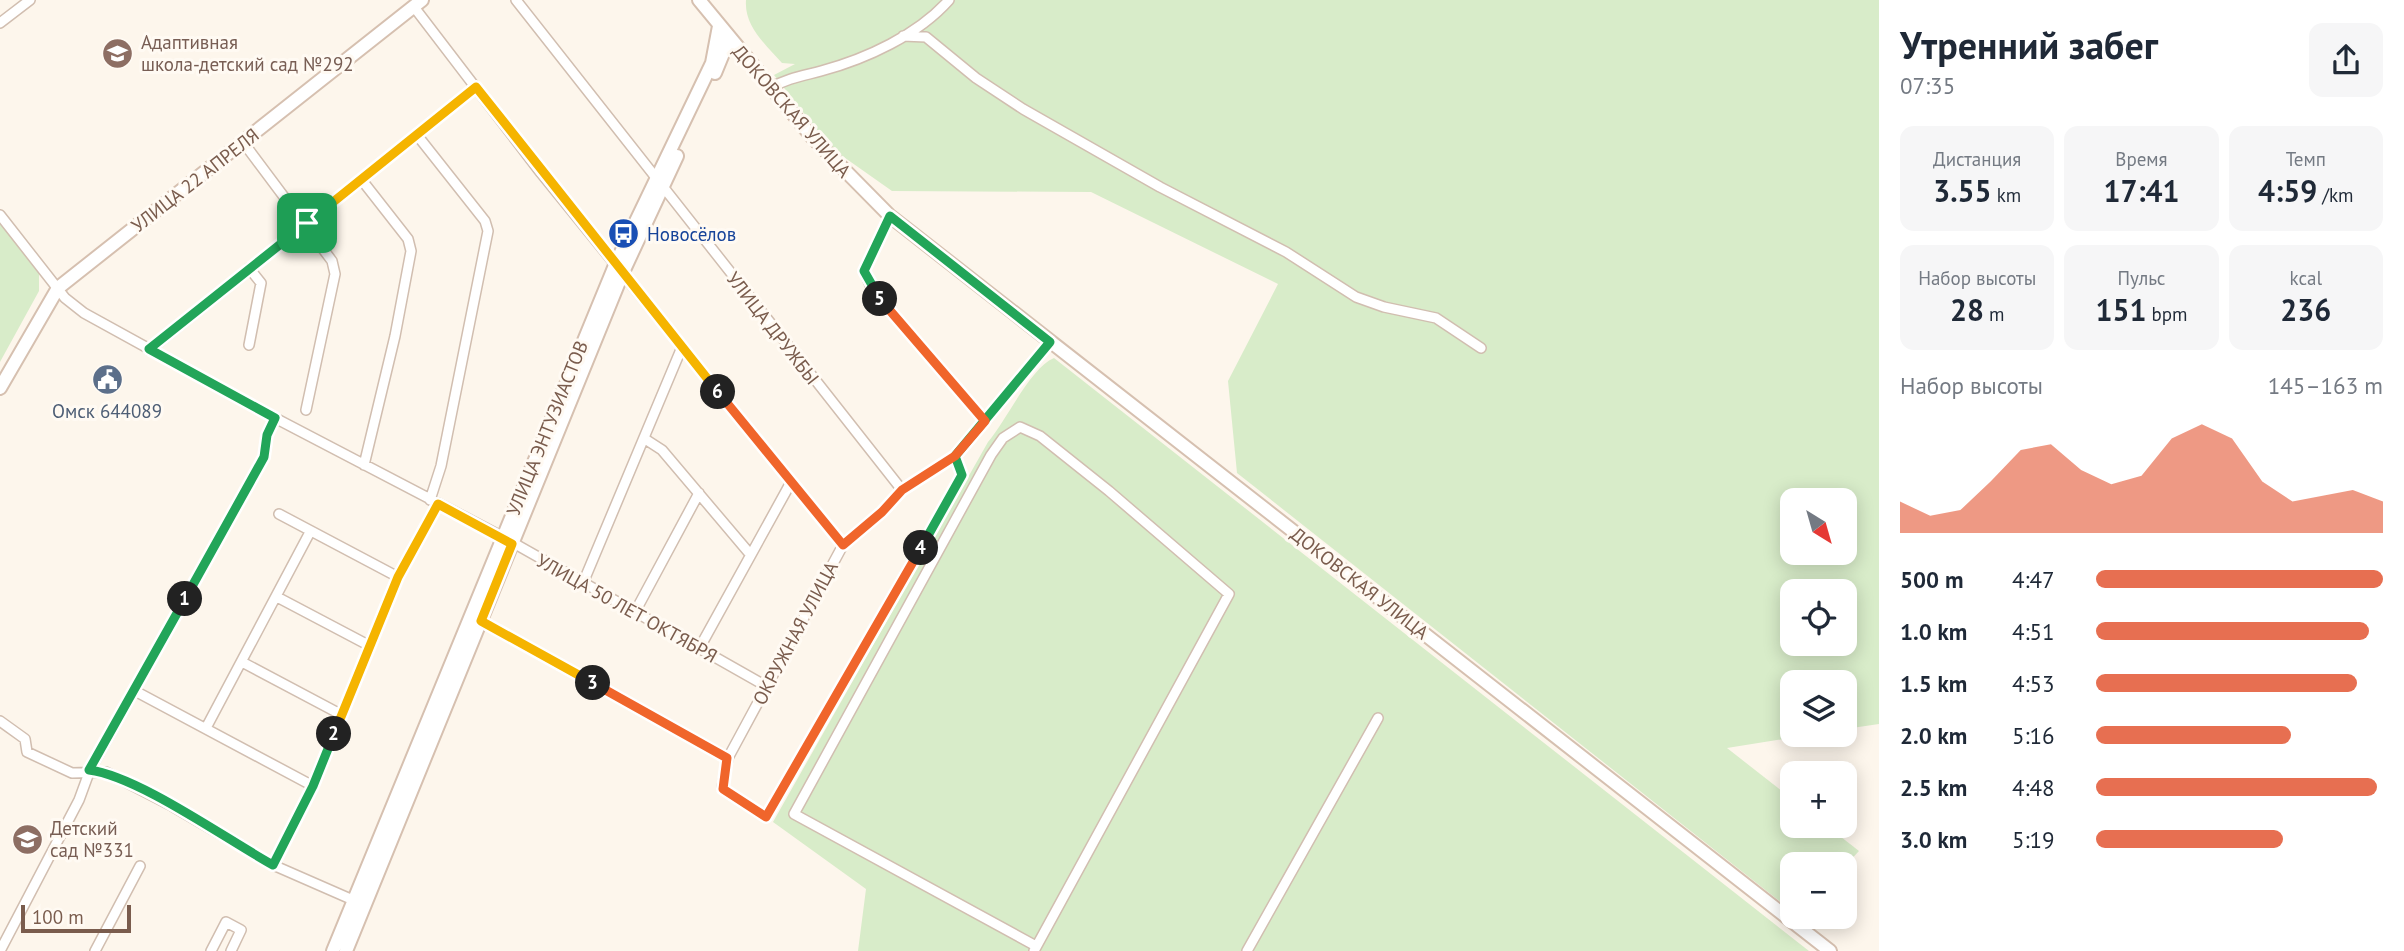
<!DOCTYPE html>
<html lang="ru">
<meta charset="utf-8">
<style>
body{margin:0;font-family:"PT Sans",sans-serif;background:#f6f6f7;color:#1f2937;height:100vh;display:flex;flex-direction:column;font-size:26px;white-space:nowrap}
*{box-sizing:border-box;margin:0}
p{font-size:23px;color:#747a83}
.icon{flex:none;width:38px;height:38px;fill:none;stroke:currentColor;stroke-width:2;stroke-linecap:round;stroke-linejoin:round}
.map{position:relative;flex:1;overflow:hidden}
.side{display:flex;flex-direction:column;background:#fff;width:525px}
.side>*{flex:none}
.needle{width:46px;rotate:143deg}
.tools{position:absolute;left:1780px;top:488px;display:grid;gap:14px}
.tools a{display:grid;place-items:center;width:77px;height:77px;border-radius:14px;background:#fff;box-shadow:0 4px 18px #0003;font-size:35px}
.scale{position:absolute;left:21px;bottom:18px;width:110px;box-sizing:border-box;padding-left:7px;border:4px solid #7a5c4d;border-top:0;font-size:19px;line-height:24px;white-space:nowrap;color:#7a5c4d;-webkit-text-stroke:5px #fffaf3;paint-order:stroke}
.pin{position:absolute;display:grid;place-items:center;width:60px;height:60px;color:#fff;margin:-30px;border-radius:14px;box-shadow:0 4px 10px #0006}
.km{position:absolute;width:35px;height:35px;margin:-18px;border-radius:50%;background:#222;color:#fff;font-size:19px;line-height:35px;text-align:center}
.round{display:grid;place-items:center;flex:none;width:74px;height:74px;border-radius:14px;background:#f6f6f7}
.headline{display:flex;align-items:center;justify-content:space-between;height:119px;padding:0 21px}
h1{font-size:38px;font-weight:800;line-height:52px}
.metrics{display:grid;grid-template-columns:repeat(3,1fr);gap:10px;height:119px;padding:7px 21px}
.metrics div{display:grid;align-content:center;border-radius:14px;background:#f6f6f7;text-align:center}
.metrics b{font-size:30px;font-weight:800}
.metrics small{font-size:19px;font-weight:400}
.metrics p{font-size:19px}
.chart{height:196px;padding:14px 21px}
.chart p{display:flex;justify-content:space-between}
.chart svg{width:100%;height:126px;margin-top:7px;fill:#e76f51;opacity:.7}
ul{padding:0 21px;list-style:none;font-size:23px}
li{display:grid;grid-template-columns:112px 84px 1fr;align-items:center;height:52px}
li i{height:18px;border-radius:9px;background:#e76f51}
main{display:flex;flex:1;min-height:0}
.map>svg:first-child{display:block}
.green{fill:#d8ecc9;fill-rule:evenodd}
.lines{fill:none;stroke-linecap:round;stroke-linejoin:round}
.street-casing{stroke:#d1beb0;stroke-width:12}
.secondary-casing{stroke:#d6c0b0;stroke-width:16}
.street{stroke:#fff;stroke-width:9}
.secondary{stroke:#fff;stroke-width:12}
.split-1-casing{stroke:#fff;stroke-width:14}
.split-2-casing{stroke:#fff;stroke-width:14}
.split-3-casing{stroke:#fff;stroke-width:14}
.split-4-casing{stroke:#fff;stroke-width:14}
.split-5-casing{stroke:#fff;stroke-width:14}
.split-6-casing{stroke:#fff;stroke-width:14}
.split-7-casing{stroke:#fff;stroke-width:14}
.split-1{stroke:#22a559;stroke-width:9}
.split-2{stroke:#22a559;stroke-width:9}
.split-3{stroke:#f5b400;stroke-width:9}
.split-4{stroke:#f0652b;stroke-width:9}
.split-5{stroke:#22a559;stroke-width:9}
.split-6{stroke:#f0652b;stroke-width:9}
.split-7{stroke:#f5b400;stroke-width:9}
.labels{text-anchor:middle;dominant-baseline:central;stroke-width:6;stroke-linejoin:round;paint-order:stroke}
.education-label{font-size:19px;fill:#785e54;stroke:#fffaf3;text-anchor:start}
.street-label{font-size:19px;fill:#7a5c4d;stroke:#fffaf3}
.transit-label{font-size:19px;fill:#164399;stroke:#fffaf3;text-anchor:start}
.service-label{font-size:19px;fill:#4e5e75;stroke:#fffaf3}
</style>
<main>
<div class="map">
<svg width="1879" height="951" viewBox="0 0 1879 951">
<rect width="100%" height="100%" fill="#fdf6ec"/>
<!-- green -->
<path class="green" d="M 746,0 L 1879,0 L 1879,724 L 1845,729 L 1844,682 L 1792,682 L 1792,735 L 1809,735 L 1727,748 L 1792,799 L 1792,826 L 1827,826 L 1859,851 L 1845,866 L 1792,864 L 1792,911 L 1237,473 L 1228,381 L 1278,284 L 1091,192 L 892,191 L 831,148 L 774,75 L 795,64 L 782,63 C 765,44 744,26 746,0 ZM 1792,500 L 1844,500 L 1844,553 L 1792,553 ZM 1792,592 L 1844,592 L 1844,644 L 1792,644 Z
M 0,223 L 39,272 L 39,291 L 0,362 Z
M 1054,358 L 1809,951 L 858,951 L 866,889 L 773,822 L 988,442 C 1007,420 1030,368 1054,358 Z"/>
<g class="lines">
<defs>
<path id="street" d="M 516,0 L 902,490
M 414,7 L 541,173 L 843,545
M 0,23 L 30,0
M 903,36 L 926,37 L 976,78 L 1023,109 L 1160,187 L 1286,252 L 1356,297 L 1384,307 L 1436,318 L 1481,348
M 770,88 C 788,78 802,76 821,71 C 866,59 918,35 949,0
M 417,135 L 485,221 L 488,231 L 441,466 L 430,500
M 243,142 L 332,261 L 335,274 L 306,410
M 361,179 L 408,239 L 411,251 L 395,336 L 364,465
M 0,215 L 65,298 L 84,313 L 275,418 L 503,537 L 766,686
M 890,216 L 864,271 L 872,289 L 985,421
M 249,345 L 261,283 L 249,268
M 149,350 L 476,87
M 645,439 L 662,450 L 750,554
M 955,456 L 962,475 L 766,817 L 722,788 L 728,758 L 843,545 L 882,512 L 902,490 L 955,456 L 1050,342
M 279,514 L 398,577
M 583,583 L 682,347
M 277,597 L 370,646
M 635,612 L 699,493
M 478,619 L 728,758
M 700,647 L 790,484
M 242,662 L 342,715
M 135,691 L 313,786
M 0,721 L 25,739 L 27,752 L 72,773 L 106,772 L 172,806 L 273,865 L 353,900
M 206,728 L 310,532
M 273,865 L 313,786 L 398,577 L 438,504
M 0,951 L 79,800 L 90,770 L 264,457 L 267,435 L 275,418
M 95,951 L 140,866
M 211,951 L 226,922 L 241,930 L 231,951
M 1034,951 L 1229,594 L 1109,491 L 1040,436 L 1020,427 L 1003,438 L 991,455 L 794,814 L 1036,946
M 1247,951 L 1378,718"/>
<path id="secondary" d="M 699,0 L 813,138 L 890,216 L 1830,951
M 715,73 L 729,39
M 0,388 L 58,288 L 422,0
M 333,951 L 616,263 L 712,63 L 719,26
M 346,951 L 623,272 L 677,156"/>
</defs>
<!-- street casing -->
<use href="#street" class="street-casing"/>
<!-- secondary casing -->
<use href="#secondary" class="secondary-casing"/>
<!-- street -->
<use href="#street" class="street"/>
<!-- secondary -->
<use href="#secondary" class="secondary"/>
</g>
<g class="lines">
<defs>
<path id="split-1" d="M 185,599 L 264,457 L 267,435 L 275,418 L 149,349 L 307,223"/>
<path id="split-2" d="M 185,599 L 89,770 C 138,776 226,839 273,865 L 313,786 L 334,734"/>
<path id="split-3" d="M 334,734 L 398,577 L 438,504 L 512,544 L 481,621 L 593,683"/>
<path id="split-4" d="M 593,683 L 727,758 L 723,789 L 766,817 L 921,548"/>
<path id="split-5" d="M 880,299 L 864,271 L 890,216 L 1050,342 L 955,456 L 962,475 L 921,548"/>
<path id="split-6" d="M 718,392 L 843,545 L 882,512 L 902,490 L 955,456 L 985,421 L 880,299"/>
<path id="split-7" d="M 307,223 L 476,87 L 718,392"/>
</defs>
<!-- split-1 casing -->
<use href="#split-1" class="split-1-casing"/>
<!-- split-2 casing -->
<use href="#split-2" class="split-2-casing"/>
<!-- split-3 casing -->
<use href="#split-3" class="split-3-casing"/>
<!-- split-4 casing -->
<use href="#split-4" class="split-4-casing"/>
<!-- split-5 casing -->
<use href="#split-5" class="split-5-casing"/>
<!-- split-6 casing -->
<use href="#split-6" class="split-6-casing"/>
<!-- split-7 casing -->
<use href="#split-7" class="split-7-casing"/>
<!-- split-1 -->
<use href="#split-1" class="split-1"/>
<!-- split-2 -->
<use href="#split-2" class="split-2"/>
<!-- split-3 -->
<use href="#split-3" class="split-3"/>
<!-- split-4 -->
<use href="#split-4" class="split-4"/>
<!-- split-5 -->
<use href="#split-5" class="split-5"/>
<!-- split-6 -->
<use href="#split-6" class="split-6"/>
<!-- split-7 -->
<use href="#split-7" class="split-7"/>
</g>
<!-- icons -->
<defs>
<symbol id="school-disc" viewBox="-11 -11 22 22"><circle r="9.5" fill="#8d6e63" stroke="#fffaf3"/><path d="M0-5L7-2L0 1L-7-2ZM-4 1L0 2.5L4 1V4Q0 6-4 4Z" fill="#fff"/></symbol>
<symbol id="bus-disc" viewBox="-11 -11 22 22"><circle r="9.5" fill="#1a4fb4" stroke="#fffaf3"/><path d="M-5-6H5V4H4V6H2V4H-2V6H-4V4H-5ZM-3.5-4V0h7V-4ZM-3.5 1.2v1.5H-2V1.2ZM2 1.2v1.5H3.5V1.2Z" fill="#fff"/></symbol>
<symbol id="civic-disc" viewBox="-11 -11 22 22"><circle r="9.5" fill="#5c6f8a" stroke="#fffaf3"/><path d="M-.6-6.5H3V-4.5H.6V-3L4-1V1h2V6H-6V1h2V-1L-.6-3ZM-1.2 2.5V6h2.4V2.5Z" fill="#fff"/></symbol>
</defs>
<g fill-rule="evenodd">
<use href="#school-disc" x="100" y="36" width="35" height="35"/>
<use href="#bus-disc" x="606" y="216" width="35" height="35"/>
<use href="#civic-disc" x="90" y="362" width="35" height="35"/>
<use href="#school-disc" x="10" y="822" width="35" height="35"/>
</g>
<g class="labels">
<!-- education labels -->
<g class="education-label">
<text x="141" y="42">Адаптивная<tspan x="141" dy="22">школа-детский сад №292</tspan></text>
<text x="50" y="828">Детский<tspan x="50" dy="22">сад №331</tspan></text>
</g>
<!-- street labels -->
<g class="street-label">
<text transform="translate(792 111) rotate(49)">ДОКОВСКАЯ УЛИЦА</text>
<text transform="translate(195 180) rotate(-38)">УЛИЦА 22 АПРЕЛЯ</text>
<text transform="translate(773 328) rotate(52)">УЛИЦА ДРУЖБЫ</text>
<text transform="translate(547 428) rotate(-68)">УЛИЦА ЭНТУЗИАСТОВ</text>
<text transform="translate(1360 583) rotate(38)">ДОКОВСКАЯ УЛИЦА</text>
<text transform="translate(627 608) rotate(29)">УЛИЦА 50 ЛЕТ ОКТЯБРЯ</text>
<text transform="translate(795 633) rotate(-62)">ОКРУЖНАЯ УЛИЦА</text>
</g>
<!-- transit labels -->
<g class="transit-label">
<text x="647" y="234">Новосёлов</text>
</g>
<!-- service labels -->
<g class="service-label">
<text x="107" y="411">Омск 644089</text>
</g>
</g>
</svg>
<div class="tools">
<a><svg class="needle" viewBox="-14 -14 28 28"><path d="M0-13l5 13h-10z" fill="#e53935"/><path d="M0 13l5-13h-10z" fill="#747a83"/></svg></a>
<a><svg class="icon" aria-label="locate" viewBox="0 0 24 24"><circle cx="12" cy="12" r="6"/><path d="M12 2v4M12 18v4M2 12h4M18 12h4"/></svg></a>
<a><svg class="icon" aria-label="layers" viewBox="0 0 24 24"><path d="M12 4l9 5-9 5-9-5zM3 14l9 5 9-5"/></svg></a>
<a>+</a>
<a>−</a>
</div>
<div class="scale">100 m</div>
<div class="pin" style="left:307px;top:223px;background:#1e9e55"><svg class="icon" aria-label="arrive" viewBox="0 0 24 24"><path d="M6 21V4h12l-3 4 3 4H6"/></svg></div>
<b class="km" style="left:185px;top:599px">1</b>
<b class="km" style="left:334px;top:734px">2</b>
<b class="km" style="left:593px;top:683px">3</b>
<b class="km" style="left:921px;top:548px">4</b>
<b class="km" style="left:880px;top:299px">5</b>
<b class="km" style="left:718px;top:392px">6</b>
</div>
<section class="side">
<div class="headline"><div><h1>Утренний забег</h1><p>07:35</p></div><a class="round"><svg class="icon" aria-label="share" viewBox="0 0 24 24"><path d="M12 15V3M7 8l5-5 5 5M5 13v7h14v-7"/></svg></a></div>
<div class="metrics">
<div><p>Дистанция</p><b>3.55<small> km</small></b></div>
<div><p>Время</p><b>17:41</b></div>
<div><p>Темп</p><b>4:59<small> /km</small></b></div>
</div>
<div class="metrics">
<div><p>Набор высоты</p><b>28<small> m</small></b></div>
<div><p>Пульс</p><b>151<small> bpm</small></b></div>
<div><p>kcal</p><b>236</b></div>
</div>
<div class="chart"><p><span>Набор высоты</span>145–163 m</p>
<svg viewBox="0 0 160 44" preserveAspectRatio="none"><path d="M0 44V33L10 38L20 36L30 26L40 15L50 13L60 22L70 27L80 24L90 11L100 6L110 11L120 26L130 33L140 31L150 29L160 33V44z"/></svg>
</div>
<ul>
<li><b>500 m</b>4:47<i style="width:100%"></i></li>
<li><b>1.0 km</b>4:51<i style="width:95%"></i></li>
<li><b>1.5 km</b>4:53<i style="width:91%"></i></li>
<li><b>2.0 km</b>5:16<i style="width:68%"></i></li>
<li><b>2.5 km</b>4:48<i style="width:98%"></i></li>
<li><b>3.0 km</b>5:19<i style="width:65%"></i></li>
</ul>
</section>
</main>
